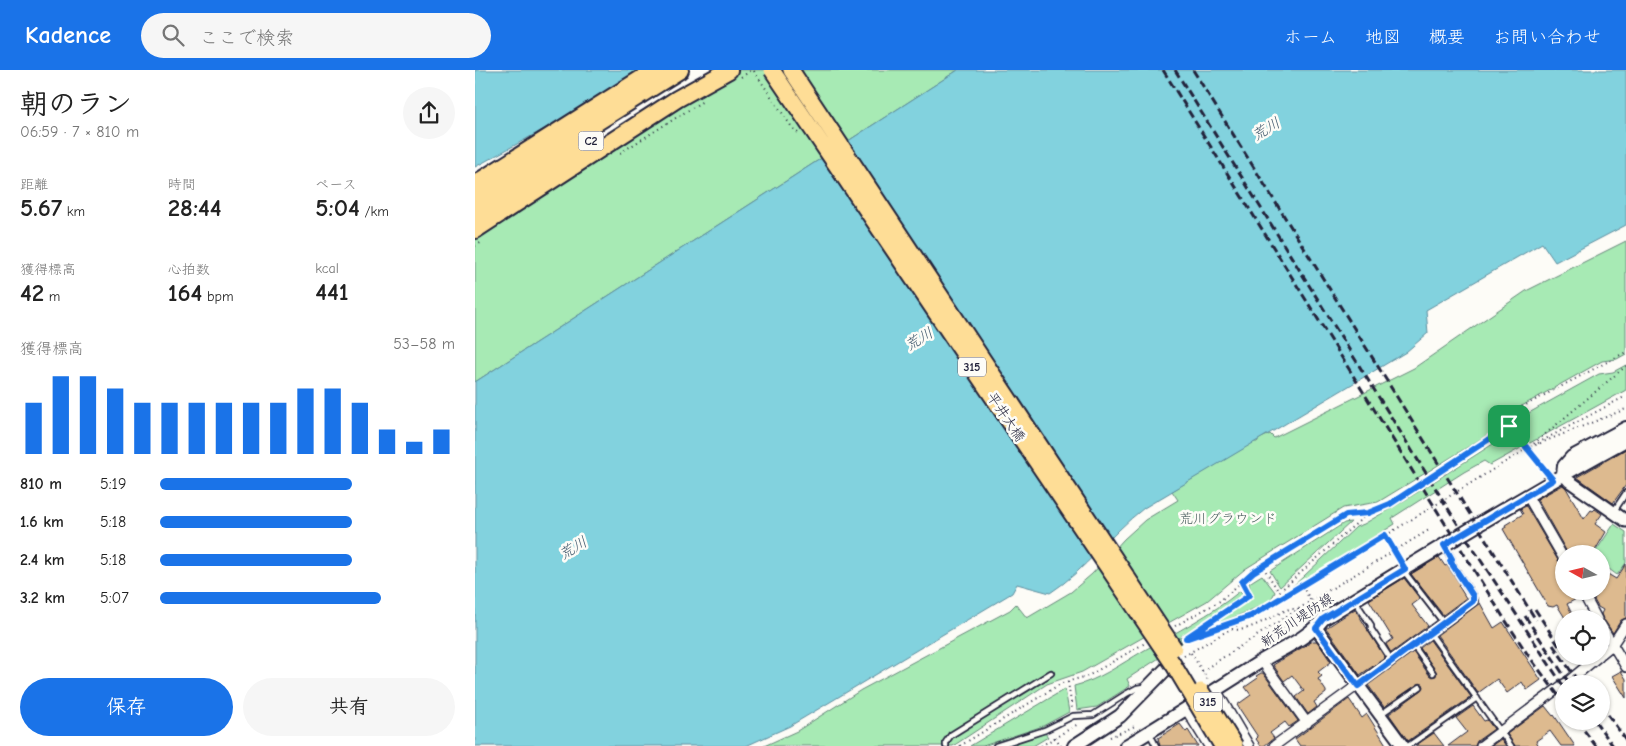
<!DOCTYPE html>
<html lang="ja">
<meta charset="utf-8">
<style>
body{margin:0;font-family:"Comic Neue","Klee One",sans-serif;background:#f6f6f6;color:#222;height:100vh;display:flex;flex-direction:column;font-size:19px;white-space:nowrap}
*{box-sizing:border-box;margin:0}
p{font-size:16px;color:#767676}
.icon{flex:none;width:28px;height:28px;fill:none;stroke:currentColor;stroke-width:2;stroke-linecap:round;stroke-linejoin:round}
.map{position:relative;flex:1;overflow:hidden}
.drawer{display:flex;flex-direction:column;background:#fff;width:475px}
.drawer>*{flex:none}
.needle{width:32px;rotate:278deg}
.tools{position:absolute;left:1080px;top:475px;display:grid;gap:10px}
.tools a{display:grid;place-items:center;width:55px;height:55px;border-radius:50%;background:#fff;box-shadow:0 1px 4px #0004;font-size:25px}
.pin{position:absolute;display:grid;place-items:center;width:42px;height:42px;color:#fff;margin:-21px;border-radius:10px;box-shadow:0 2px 8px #0006}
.round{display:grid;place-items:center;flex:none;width:52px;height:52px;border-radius:26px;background:#f6f6f6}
.headline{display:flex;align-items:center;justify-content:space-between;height:85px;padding:0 20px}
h1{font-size:28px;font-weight:800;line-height:38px}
.figures{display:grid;grid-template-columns:repeat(3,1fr);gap:8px;height:85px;padding:5px 20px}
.figures div{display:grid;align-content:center}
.figures b{font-size:25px;font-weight:800}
.figures small{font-size:14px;font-weight:400}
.figures p{font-size:14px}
.chart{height:140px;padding:10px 20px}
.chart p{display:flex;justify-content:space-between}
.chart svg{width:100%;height:90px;margin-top:5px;stroke:#1a73e8;stroke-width:6}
.action{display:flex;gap:10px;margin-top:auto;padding:10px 20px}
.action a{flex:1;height:58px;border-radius:30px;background:#1a73e8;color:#fff;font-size:20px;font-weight:800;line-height:58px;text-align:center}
.action a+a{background:#f6f6f6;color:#222}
ul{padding:0 20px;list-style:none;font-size:16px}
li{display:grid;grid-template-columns:80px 60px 1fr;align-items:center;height:38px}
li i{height:12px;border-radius:6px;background:#1a73e8}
header{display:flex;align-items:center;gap:30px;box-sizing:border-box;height:70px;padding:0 25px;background:#1a73e8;color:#fff}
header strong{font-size:24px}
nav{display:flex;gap:28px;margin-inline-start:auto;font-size:18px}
.search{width:350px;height:45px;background:#f6f6f6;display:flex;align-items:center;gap:12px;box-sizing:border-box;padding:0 18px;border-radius:28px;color:#767676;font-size:19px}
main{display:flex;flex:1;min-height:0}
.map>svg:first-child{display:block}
.green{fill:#a7eab4;stroke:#648678}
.water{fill:#82d2de;stroke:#5c8c9d}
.building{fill:#ddba8f;stroke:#22223b}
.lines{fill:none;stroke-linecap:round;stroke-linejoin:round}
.service-casing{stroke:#22223b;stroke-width:8}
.minor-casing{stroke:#22223b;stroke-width:12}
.tertiary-casing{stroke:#22223b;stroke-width:15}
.secondary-casing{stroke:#22223b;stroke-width:16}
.motorway-casing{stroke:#22223b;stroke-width:20}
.path{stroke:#22223b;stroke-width:2;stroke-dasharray:1 4;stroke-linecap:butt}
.service{stroke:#fdfcf7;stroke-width:4.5}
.minor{stroke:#fdfcf7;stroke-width:9}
.tertiary{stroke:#fdfcf7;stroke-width:11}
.secondary{stroke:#fdfcf7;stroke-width:12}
.motorway{stroke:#fedd96;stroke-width:16}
.rail{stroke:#22223b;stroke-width:3;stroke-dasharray:8 4;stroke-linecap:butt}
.primary-bridge-casing{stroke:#22223b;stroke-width:19;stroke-linecap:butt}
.path-bridge{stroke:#22223b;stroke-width:2;stroke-dasharray:1 4;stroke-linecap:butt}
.primary-bridge{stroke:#fedd96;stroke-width:15}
.route-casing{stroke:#fff;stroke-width:10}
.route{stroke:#1a73e8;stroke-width:6}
.labels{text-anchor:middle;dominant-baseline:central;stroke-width:5;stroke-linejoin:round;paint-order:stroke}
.shield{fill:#fdfcf7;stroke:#646373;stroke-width:1}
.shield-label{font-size:12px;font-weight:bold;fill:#22223b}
.street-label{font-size:14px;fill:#22223b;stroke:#fdfcf7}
.park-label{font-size:14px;fill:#4a5e5f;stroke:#fdfcf7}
.water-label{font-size:15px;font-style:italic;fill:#3f576c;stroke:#fdfcf7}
</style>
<header>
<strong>Kadence</strong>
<div class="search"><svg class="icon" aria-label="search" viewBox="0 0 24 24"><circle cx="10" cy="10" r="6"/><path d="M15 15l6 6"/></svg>ここで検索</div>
<nav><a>ホーム</a><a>地図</a><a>概要</a><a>お問い合わせ</a></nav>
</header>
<main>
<section class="drawer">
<div class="headline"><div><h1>朝のラン</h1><p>06:59 · 7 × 810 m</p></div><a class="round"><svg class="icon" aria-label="share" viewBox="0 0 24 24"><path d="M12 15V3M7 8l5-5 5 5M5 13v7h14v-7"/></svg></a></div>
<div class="figures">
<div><p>距離</p><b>5.67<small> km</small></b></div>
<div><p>時間</p><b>28:44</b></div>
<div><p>ペース</p><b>5:04<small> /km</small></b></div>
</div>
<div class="figures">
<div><p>獲得標高</p><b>42<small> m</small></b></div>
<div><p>心拍数</p><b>164<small> bpm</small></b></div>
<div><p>kcal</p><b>441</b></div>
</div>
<div class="chart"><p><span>獲得標高</span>53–58 m</p>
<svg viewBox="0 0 160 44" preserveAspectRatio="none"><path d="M5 44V19M15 44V6M25 44V6M35 44V12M45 44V19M55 44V19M65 44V19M75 44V19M85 44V19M95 44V19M105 44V12M115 44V12M125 44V19M135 44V32M145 44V38M155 44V32"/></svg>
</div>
<ul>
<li><b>810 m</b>5:19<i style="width:65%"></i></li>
<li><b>1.6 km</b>5:18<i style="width:65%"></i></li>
<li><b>2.4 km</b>5:18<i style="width:65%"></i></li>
<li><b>3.2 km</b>5:07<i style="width:75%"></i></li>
</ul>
<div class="action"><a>保存</a><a>共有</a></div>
</section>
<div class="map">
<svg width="1151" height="676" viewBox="0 0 1151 676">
<rect width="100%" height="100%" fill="#fdfcf7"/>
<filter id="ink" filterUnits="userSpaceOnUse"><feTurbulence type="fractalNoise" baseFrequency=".02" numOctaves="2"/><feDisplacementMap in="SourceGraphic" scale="10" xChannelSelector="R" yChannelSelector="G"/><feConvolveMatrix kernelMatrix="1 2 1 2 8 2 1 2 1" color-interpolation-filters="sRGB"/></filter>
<g filter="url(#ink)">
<!-- green -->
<path class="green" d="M 242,0 L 483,0 L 0,312 L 0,154 Z
M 1151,171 L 1151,284 L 1142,289 L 1127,291 L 1045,337 L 1034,352 L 903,432 L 868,438 L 770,499 L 732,531 L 607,602 L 572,614 L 478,676 L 289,676 L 322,661 L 386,620 L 535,540 L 541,534 L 552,548 L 596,522 L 617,504 L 649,469 L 670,450 L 703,430 L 697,421 L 779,372 L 782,372 L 784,369 L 795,364 L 799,368 L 939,298 L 1051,221 Z
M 1151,295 L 1151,320 L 1015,395 L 1009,391 L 989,402 L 917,448 L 920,454 L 812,522 L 881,457 L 889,454 L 933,428 L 1032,365 L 1041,360 L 1052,344 L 1124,304 L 1138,302 Z
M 876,452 L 805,517 L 795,501 L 869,453 Z
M 1139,454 L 1151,462 L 1151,493 L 1142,505 L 1126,493 L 1126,484 L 1119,484 Z
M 787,505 L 800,522 L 795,532 L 716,566 L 774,528 L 776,526 L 774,513 Z
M 765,521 L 770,526 L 705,567 L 707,573 L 652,609 L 655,616 L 622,637 L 602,640 L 599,616 C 624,610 646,594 668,581 C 701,562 736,545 765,521 Z
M 590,619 L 594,642 L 568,656 L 508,676 L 495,676 Z
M 570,663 L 573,667 L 558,676 L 530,676 Z"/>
<!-- water -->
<path class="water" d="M 0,0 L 165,0 L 93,46 L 0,97 Z
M 483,0 L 1151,0 L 1151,155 L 1080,192 L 1067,173 L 951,240 L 953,263 L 931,282 L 669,438 C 635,464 611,500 575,523 L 542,514 L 537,523 L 315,656 L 271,676 L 0,676 L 0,312 Z"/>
<!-- building -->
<path class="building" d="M 1151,379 L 1151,415 L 1138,433 L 1102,407 Z
M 1088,415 L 1091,418 L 1109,449 L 1116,440 L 1118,441 L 1120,439 L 1127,444 L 1120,454 L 1131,462 L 1118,484 L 1093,484 L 1062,429 Z
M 1051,436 L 1084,492 L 1089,498 L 1089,521 L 1101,521 L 1103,528 L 1092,534 L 1097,544 L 1090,548 L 1082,535 L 1078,537 L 1073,536 L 1028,459 L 1031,457 L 1030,455 L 1048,444 L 1045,439 Z
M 964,487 L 970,496 L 972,495 L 985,514 L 983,515 L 991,528 L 968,545 L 936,504 Z
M 1151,494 L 1151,548 L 1146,550 L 1138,563 L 1128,549 L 1126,544 L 1128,540 L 1123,537 L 1119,530 L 1124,521 L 1126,521 L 1130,513 L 1126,515 L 1126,500 L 1141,509 Z
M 929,508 L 945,529 L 937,535 L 953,556 L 916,583 L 911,574 L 918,569 L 894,530 Z
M 1005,533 L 1019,558 L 1028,552 L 1066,610 L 1052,620 L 1047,612 L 1032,623 L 1022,609 L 1003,623 L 962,565 Z
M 880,539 L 910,588 L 885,605 L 851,558 Z
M 955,570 L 996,627 L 933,671 L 914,644 L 947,620 L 949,617 L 948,614 L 943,614 L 909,637 L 893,615 L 938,582 L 955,606 L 961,606 L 961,601 L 945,578 Z
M 838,571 L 842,571 L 856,592 L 843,602 L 847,606 L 843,609 L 851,621 L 851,623 L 839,632 L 842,637 L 833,644 L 821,627 L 829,621 L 817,605 L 809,611 L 798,595 Z
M 1146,601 L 1151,609 L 1151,628 L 1137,606 Z
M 786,603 L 788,603 L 823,651 L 814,657 L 810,652 L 795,663 L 799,668 L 789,676 L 786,676 L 781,669 L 783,667 L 762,635 L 776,625 L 770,617 L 783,608 L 781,606 Z
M 874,629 L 887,648 L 892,644 L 912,676 L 825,676 L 820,669 Z
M 998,636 L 1009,651 L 1012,650 L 1019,659 L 1002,671 L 1000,676 L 973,676 L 992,662 L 981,648 Z
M 1070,636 L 1078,646 L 1079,645 L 1100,676 L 1086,676 L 1075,661 L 1061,671 L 1064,676 L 1040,676 L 1032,664 Z
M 705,654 L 711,662 L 713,660 L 723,676 L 685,676 L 683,668 Z
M 959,663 L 969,676 L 940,676 Z
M 1026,669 L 1031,676 L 1016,676 Z"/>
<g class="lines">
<defs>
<path id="service" d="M 1139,441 L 1151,423
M 970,477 L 977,489 L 975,491 L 998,526 L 998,531
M 930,500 L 931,504 L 968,552
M 880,531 L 896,555 L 896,559 L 917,591
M 955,563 L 1036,676
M 938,575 L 958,603
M 906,644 L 945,617
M 675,664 L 681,676
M 471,676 L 471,672 L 476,665 L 576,603
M 521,676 L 570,660 L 598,646 L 618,645 L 651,624 L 662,618 L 668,617
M 933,676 L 1002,628"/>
<path id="minor" d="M 1052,425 L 1089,489
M 1107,521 L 1122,549
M 1126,555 L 1151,597
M 1126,584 L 1137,575 L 1151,554
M 787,591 L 832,653
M 1090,614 L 1124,586
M 741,620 L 774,676
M 711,639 L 734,676
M 799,676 L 998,531
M 1006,676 L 1089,614"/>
<path id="tertiary" d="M 1088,404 L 1094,411 L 1151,451
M 841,558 L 928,676"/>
<path id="secondary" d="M 1088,404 L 1089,396 L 1097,387 L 1151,358
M 599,676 L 645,646 L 690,600 L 698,594
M 651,676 C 696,649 740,620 785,592 C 806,579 832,569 848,549 C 948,487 1048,426 1151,370"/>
<path id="motorway" d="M 0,114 L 180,0
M 0,129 L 205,0
M 0,144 L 105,78
M 0,160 L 202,29 L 254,0"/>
</defs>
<!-- service casing -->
<use href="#service" class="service-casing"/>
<!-- minor casing -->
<use href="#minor" class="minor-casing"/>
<!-- tertiary casing -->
<use href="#tertiary" class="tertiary-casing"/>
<!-- secondary casing -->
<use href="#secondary" class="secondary-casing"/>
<!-- motorway casing -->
<use href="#motorway" class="motorway-casing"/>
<!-- path -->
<path class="path" d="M 266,7 L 277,0
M 145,83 L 228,31
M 0,176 L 7,172
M 1034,356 L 1072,402
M 1063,373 L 1151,326
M 1055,377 L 1151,296
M 911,465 L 924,488
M 788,497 L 804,522
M 767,512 L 774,525 L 772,527 L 711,568 L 713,568 L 774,547
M 827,516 L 841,539
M 804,531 L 804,522 L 893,443
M 700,556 L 745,531 L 778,502 L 868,447 L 893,443 L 915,433 L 1034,356 L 1047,337 L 1151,282
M 757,559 C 771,564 798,545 812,540 C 815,538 819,539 823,540 L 820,549 L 786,577
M 716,583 L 733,610
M 709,586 L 804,531 L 1053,378 L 1151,339
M 727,601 L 836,531 L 954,460
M 593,612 L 597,639
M 580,667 L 586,676
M 635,667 L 660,656
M 485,676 L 587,613 L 613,606 L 670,573
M 566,676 L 603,654"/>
<!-- service -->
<use href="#service" class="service"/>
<!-- minor -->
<use href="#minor" class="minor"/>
<!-- tertiary -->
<use href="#tertiary" class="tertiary"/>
<!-- secondary -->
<use href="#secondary" class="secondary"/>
<!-- motorway -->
<use href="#motorway" class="motorway"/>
<!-- rail -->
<path class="rail" d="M 688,0 L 1027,545 L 1053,585 L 1089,633
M 700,0 L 997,477 L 1089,617
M 718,0 L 1061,550
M 1060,539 L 1086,579
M 1050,546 L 1094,613
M 1078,575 L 1105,614
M 1126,635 L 1151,670
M 1102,651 L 1121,676
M 1120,651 L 1138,676"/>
<defs>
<path id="primary-bridge" d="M 297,0 L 698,594 L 747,676
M 316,0 L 699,578
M 726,621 L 760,676"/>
</defs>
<!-- primary-bridge casing -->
<use href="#primary-bridge" class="primary-bridge-casing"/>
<!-- path-bridge -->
<path class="path-bridge" d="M 279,1 L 316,56 L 325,65"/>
<!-- primary-bridge -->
<use href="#primary-bridge" class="primary-bridge"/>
</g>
</g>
<g class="lines" filter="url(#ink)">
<defs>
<path id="route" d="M 1034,356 L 1078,410 L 969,475 L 977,489 L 975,491 L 998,526 L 998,531 L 883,616 L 841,558 L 848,549 L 930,499 L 910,465 L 776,546 L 713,568 L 711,568 L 772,527 L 774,525 L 767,512 L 778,502 L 871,445 L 893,443 L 915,434 Z"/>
</defs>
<!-- route casing -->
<use href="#route" class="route-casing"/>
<!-- route -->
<use href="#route" class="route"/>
</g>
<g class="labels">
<!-- shield labels -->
<g class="shield">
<rect x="103.5" y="61.5" width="25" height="19" rx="4"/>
<rect x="483" y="287.5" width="28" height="19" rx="4"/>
<rect x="719" y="622.5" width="28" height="19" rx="4"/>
</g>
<g class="shield-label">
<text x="116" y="71">C2</text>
<text x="497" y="297">315</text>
<text x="733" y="632">315</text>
</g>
<!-- street labels -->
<g class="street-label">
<text transform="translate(531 347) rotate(56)">平井大橋</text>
<text transform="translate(822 550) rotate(-34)">新荒川堤防線</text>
</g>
<!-- park labels -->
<g class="park-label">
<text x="753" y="448">荒川グラウンド</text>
</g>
<!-- water labels -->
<g class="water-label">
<text transform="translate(791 59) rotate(-31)">荒川</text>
<text transform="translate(444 269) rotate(-31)">荒川</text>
<text transform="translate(98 478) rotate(-31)">荒川</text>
</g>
</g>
</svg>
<div class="tools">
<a><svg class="needle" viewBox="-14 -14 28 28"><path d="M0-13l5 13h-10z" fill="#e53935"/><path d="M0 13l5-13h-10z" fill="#767676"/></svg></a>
<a><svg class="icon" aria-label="locate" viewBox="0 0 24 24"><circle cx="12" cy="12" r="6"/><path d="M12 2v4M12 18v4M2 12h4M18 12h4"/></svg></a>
<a><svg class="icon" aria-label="layers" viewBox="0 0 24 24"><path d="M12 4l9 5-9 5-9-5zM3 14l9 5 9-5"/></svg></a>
</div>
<div class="pin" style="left:1034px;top:356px;background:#1e9e55"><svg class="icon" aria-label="arrive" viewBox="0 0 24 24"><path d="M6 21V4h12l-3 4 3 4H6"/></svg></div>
</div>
</main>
